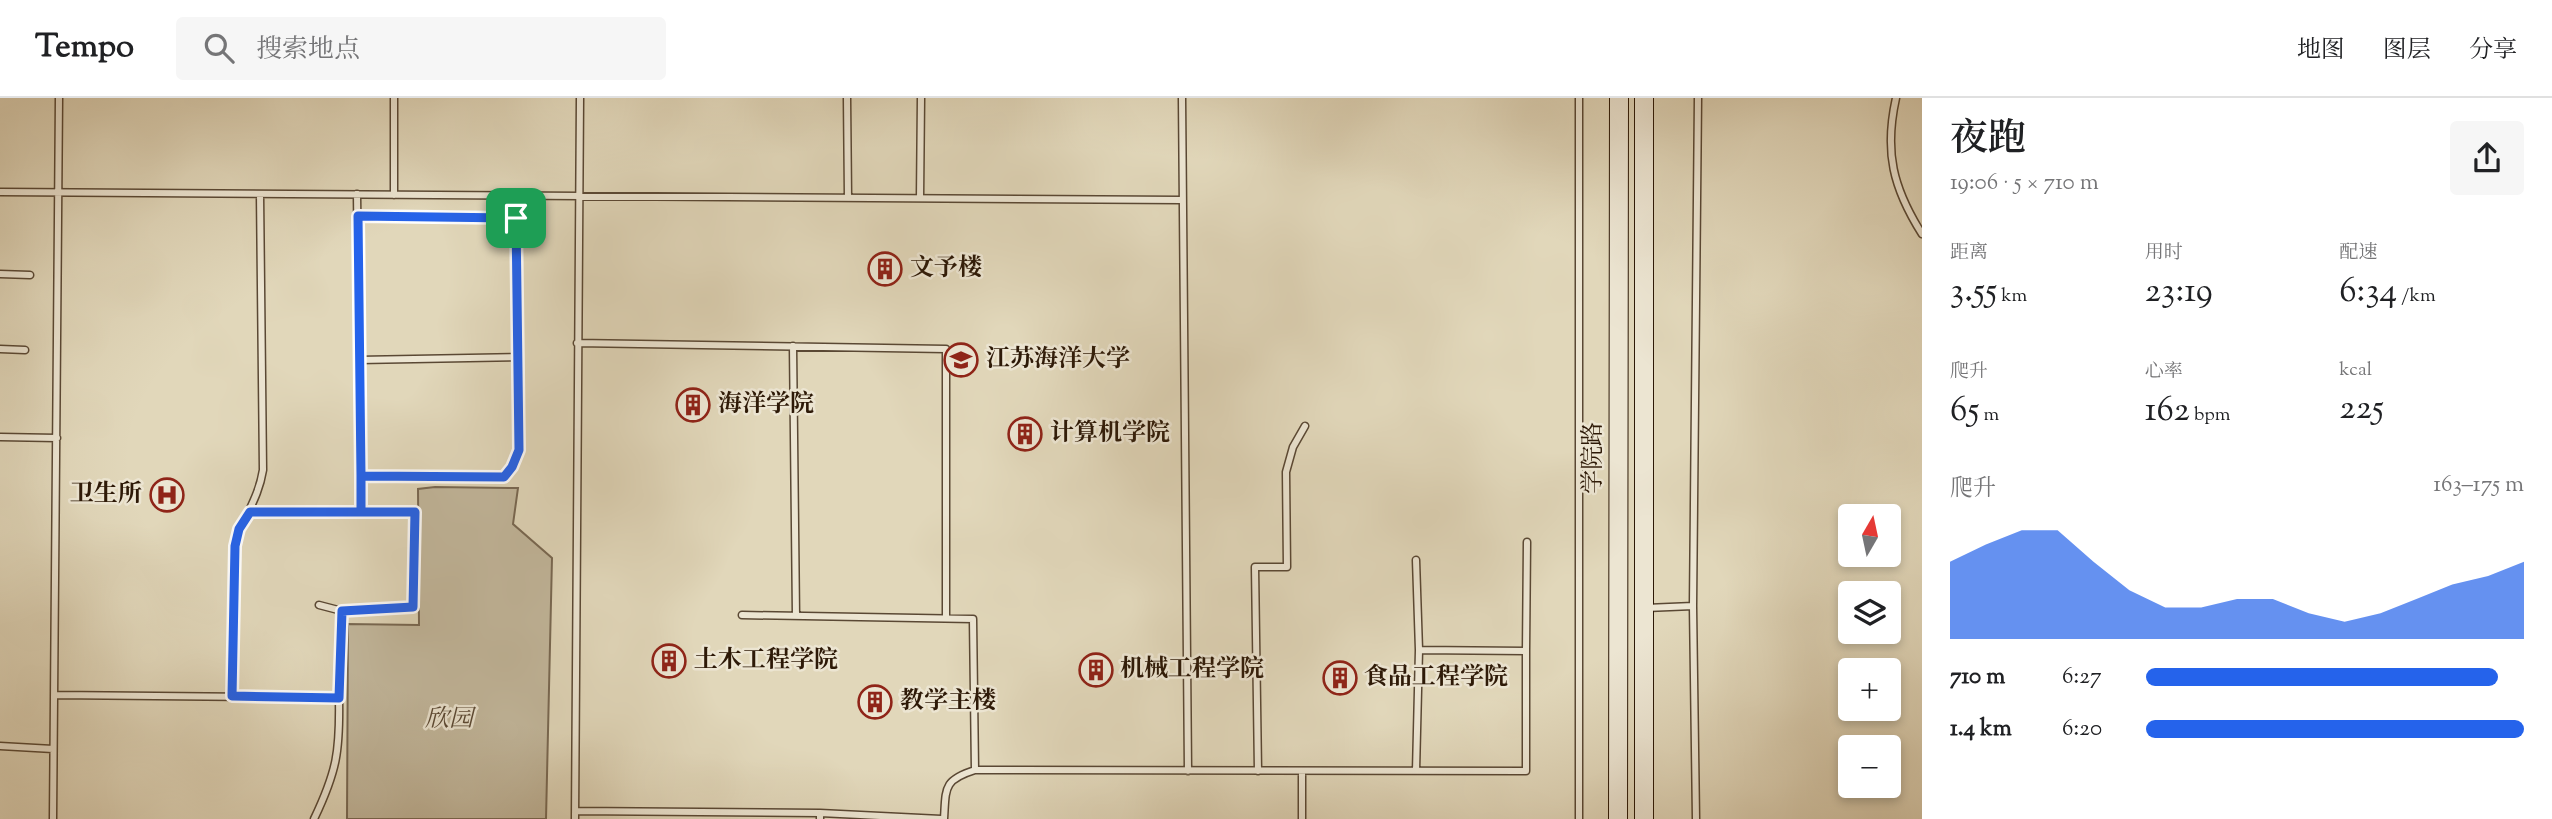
<!DOCTYPE html>
<html lang="zh">
<meta charset="utf-8">
<style>
body{margin:0;font-family:"Sorts Mill Goudy","Noto Serif SC",serif;background:#f6f6f6;color:#202124;height:100vh;display:flex;flex-direction:column;font-size:26px;white-space:nowrap}
*{box-sizing:border-box;margin:0}
p{font-size:23px;color:#757577}
.icon{flex:none;width:38px;height:38px;fill:none;stroke:currentColor;stroke-width:2;stroke-linecap:round;stroke-linejoin:round}
.map{position:relative;flex:1;overflow:hidden}
.details{display:flex;flex-direction:column;background:#fff;width:630px}
.details>*{flex:none}
.needle{width:46px;rotate:9deg}
.fabs{position:absolute;left:1838px;top:406px;display:grid;gap:14px}
.fabs a{display:grid;place-items:center;width:63px;height:63px;border-radius:7px;background:#fff;box-shadow:0 4px 10px #0003;font-size:35px}
.pin{position:absolute;display:grid;place-items:center;width:60px;height:60px;color:#fff;margin:-30px;border-radius:14px;box-shadow:0 4px 10px #0006}
.round{display:grid;place-items:center;flex:none;width:74px;height:74px;border-radius:7px;background:#f6f6f6}
.headline{display:flex;align-items:center;justify-content:space-between;height:119px;padding:0 28px}
h1{font-size:38px;font-weight:600;line-height:52px}
.stats{display:grid;grid-template-columns:repeat(3,1fr);gap:10px;height:119px;padding:7px 28px}
.stats div{display:grid;align-content:center}
.stats b{font-size:35px;font-weight:600}
.stats small{font-size:19px;font-weight:400}
.stats p{font-size:19px}
.chart{height:196px;padding:14px 28px}
.chart p{display:flex;justify-content:space-between}
.chart svg{width:100%;height:126px;margin-top:7px;fill:#2563eb;opacity:.7}
ul{padding:0 28px;list-style:none;font-size:23px}
li{display:grid;grid-template-columns:112px 84px 1fr;align-items:center;height:52px}
li i{height:18px;border-radius:9px;background:#2563eb}
header{display:flex;align-items:center;gap:42px;box-sizing:border-box;height:98px;padding:0 35px;background:#fff;border-bottom:2px solid #e0e0e0}
header strong{font-size:33px}
nav{display:flex;gap:38px;margin-inline-start:auto;font-size:24px}
.search{width:490px;height:63px;background:#f6f6f6;display:flex;align-items:center;gap:18px;box-sizing:border-box;padding:0 24px;border-radius:7px;color:#757577;font-size:26px}
main{display:flex;flex:1;min-height:0}
.map>svg:first-child{display:block}
.green{fill:#c2b79c;stroke:#786852;stroke-width:2}
.lines{fill:none;stroke-linecap:round;stroke-linejoin:round}
.service-casing{stroke:#5a4834;stroke-width:9}
.secondary-casing{stroke:#2d1907;stroke-width:20}
.service{stroke:#ece5d2;stroke-width:6}
.secondary{stroke:#ece5d2;stroke-width:18}
.route-casing{stroke:#fff;stroke-width:14}
.route{stroke:#2563eb;stroke-width:9}
.labels{text-anchor:middle;dominant-baseline:central;stroke-width:5;stroke-linejoin:round;paint-order:stroke}
.poi-label{font-size:24px;font-weight:bold;fill:#2d1907;stroke:#ece5d2;text-anchor:start}
.street-label{font-size:24px;fill:#2d1907;stroke:#ece5d2}
.park-label{font-size:24px;font-style:italic;fill:#5a4834;stroke:#ece5d2}
</style>
<header>
<strong>Tempo</strong>
<div class="search"><svg class="icon" aria-label="search" viewBox="0 0 24 24"><circle cx="10" cy="10" r="6"/><path d="M15 15l6 6"/></svg>搜索地点</div>
<nav><a>地图</a><a>图层</a><a>分享</a></nav>
</header>
<main>
<div class="map">
<svg width="1922" height="721" viewBox="0 0 1922 721">
<rect width="100%" height="100%" fill="#e1d7ba"/>
<filter id="stains"><feTurbulence type="fractalNoise" baseFrequency=".00286" numOctaves="4"/><feColorMatrix values="0 0 0 0 .2 0 0 0 0 .09 0 0 0 0 .02 0 0 0 .5 -.17"/></filter>
<radialGradient id="worn" r=".72"><stop offset=".6" stop-color="#630" stop-opacity="0"/><stop offset="1" stop-color="#630" stop-opacity=".3"/></radialGradient>
<!-- green -->
<path class="green" d="M 435,389 L 518,390 L 513,426 L 552,460 L 546,721 L 347,721 L 348,526 L 419,527 L 418,391 Z"/>
<g class="lines">
<defs>
<path id="service" d="M 847,0 L 848,99
M 1182,0 L 1188,673
M 1579,0 L 1579,721
M 1896,0 C 1884,54 1893,90 1922,136
M 0,94 L 1182,102
M 394,97 L 394,0
M 920,100 L 921,0
M 357,118 L 516,120 L 518,259 L 359,262
M 0,176 L 30,177
M 577,245 L 946,251 L 946,520
M 793,248 L 796,518
M 0,251 L 25,252
M 0,339 L 57,340
M 361,378 L 504,379 L 512,369 L 519,352 L 518,259
M 250,414 L 361,414 L 357,96
M 319,507 L 342,513 L 413,509 L 415,414 L 361,414
M 1646,510 L 1693,508
M 742,517 L 973,521 L 975,672
M 1419,552 L 1526,553 L 1527,444
M 56,597 L 339,600 L 342,513
M 232,598 L 235,448 C 242,420 258,403 263,372 L 260,96
M 0,648 L 53,651
M 1258,673 L 1255,469 L 1287,469 L 1286,374 L 1293,349 L 1305,328
M 1302,673 L 1302,721
M 1416,673 L 1419,552 L 1416,462
M 575,713 L 820,715 L 820,721
M 820,715 L 941,721
M 53,721 L 59,0
M 314,721 C 337,673 340,653 339,600
M 575,721 L 580,0
M 944,721 C 946,690 943,682 975,672 L 1526,673 L 1526,553
M 1696,721 L 1693,508 L 1698,0"/>
<path id="secondary" d="M 1618,721 L 1619,0
M 1644,721 L 1644,0"/>
</defs>
<!-- service casing -->
<use href="#service" class="service-casing"/>
<!-- secondary casing -->
<use href="#secondary" class="secondary-casing"/>
<!-- service -->
<use href="#service" class="service"/>
<!-- secondary -->
<use href="#secondary" class="secondary"/>
</g>
<g class="lines">
<defs>
<path id="route" d="M 516,120 L 519,352 L 512,369 L 504,379 L 361,378 L 361,414 L 250,414 L 239,431 L 235,448 L 232,598 L 339,600 L 342,513 L 413,509 L 415,414 L 361,414 L 361,378 L 358,118 L 516,120"/>
</defs>
<!-- route casing -->
<use href="#route" class="route-casing"/>
<!-- route -->
<use href="#route" class="route"/>
</g>
<!-- icons -->
<defs>
<symbol id="building-ring" viewBox="-11 -11 22 22"><circle r="9.5" fill="#ece5d2" stroke="#8f2418" stroke-width="1.5"/><path d="M-4-6H4V6H1V3H-1V6H-4ZM-2.5-4.3h1.7v1.8h-1.7ZM.8-4.3h1.7v1.8H.8ZM-2.5-1h1.7V.8h-1.7ZM.8-1h1.7V.8H.8Z" fill="#8f2418"/></symbol>
<symbol id="university-ring" viewBox="-11 -11 22 22"><circle r="9.5" fill="#ece5d2" stroke="#8f2418" stroke-width="1.5"/><path d="M0-5L7-2L0 1L-7-2ZM-4 1L0 2.5L4 1V4Q0 6-4 4Z" fill="#8f2418"/></symbol>
<symbol id="hospital-ring" viewBox="-11 -11 22 22"><circle r="9.5" fill="#ece5d2" stroke="#8f2418" stroke-width="1.5"/><path d="M-5-5h3v3.5h4V-5h3V5h-3V1.5h-4V5h-3Z" fill="#8f2418"/></symbol>
</defs>
<g fill-rule="evenodd">
<use href="#building-ring" x="866" y="152" width="38" height="38"/>
<use href="#university-ring" x="942" y="243" width="38" height="38"/>
<use href="#building-ring" x="674" y="288" width="38" height="38"/>
<use href="#building-ring" x="1006" y="317" width="38" height="38"/>
<use href="#hospital-ring" x="148" y="378" width="38" height="38"/>
<use href="#building-ring" x="650" y="544" width="38" height="38"/>
<use href="#building-ring" x="1077" y="553" width="38" height="38"/>
<use href="#building-ring" x="1321" y="561" width="38" height="38"/>
<use href="#building-ring" x="856" y="585" width="38" height="38"/>
</g>
<g class="labels">
<!-- poi labels -->
<g class="poi-label">
<text x="910" y="171">文予楼</text>
<text x="986" y="262">江苏海洋大学</text>
<text x="718" y="307">海洋学院</text>
<text x="1050" y="336">计算机学院</text>
<text x="142" y="397" text-anchor="end">卫生所</text>
<text x="694" y="563">土木工程学院</text>
<text x="1120" y="572">机械工程学院</text>
<text x="1364" y="580">食品工程学院</text>
<text x="900" y="604">教学主楼</text>
</g>
<!-- street labels -->
<g class="street-label">
<text transform="translate(1594 360) rotate(-90)">学院路</text>
</g>
<!-- park labels -->
<g class="park-label">
<text x="449" y="622">欣园</text>
</g>
</g>
<rect width="100%" height="100%" filter="url(#stains)"/>
<rect width="100%" height="100%" fill="url(#worn)"/>
</svg>
<div class="fabs">
<a><svg class="needle" viewBox="-14 -14 28 28"><path d="M0-13l5 13h-10z" fill="#e53935"/><path d="M0 13l5-13h-10z" fill="#757577"/></svg></a>
<a><svg class="icon" aria-label="layers" viewBox="0 0 24 24"><path d="M12 4l9 5-9 5-9-5zM3 14l9 5 9-5"/></svg></a>
<a>+</a>
<a>−</a>
</div>
<div class="pin" style="left:516px;top:120px;background:#1e9e55"><svg class="icon" aria-label="arrive" viewBox="0 0 24 24"><path d="M6 21V4h12l-3 4 3 4H6"/></svg></div>
</div>
<section class="details">
<div class="headline"><div><h1>夜跑</h1><p>19:06 · 5 × 710 m</p></div><a class="round"><svg class="icon" aria-label="share" viewBox="0 0 24 24"><path d="M12 15V3M7 8l5-5 5 5M5 13v7h14v-7"/></svg></a></div>
<div class="stats">
<div><p>距离</p><b>3.55<small> km</small></b></div>
<div><p>用时</p><b>23:19</b></div>
<div><p>配速</p><b>6:34<small> /km</small></b></div>
</div>
<div class="stats">
<div><p>爬升</p><b>65<small> m</small></b></div>
<div><p>心率</p><b>162<small> bpm</small></b></div>
<div><p>kcal</p><b>225</b></div>
</div>
<div class="chart"><p><span>爬升</span>163–175 m</p>
<svg viewBox="0 0 160 44" preserveAspectRatio="none"><path d="M0 44V17L10 11L20 6L30 6L40 17L50 27L60 33L70 33L80 30L90 30L100 35L110 38L120 35L130 30L140 25L150 22L160 17V44z"/></svg>
</div>
<ul>
<li><b>710 m</b>6:27<i style="width:93%"></i></li>
<li><b>1.4 km</b>6:20<i style="width:100%"></i></li>
</ul>
</section>
</main>
